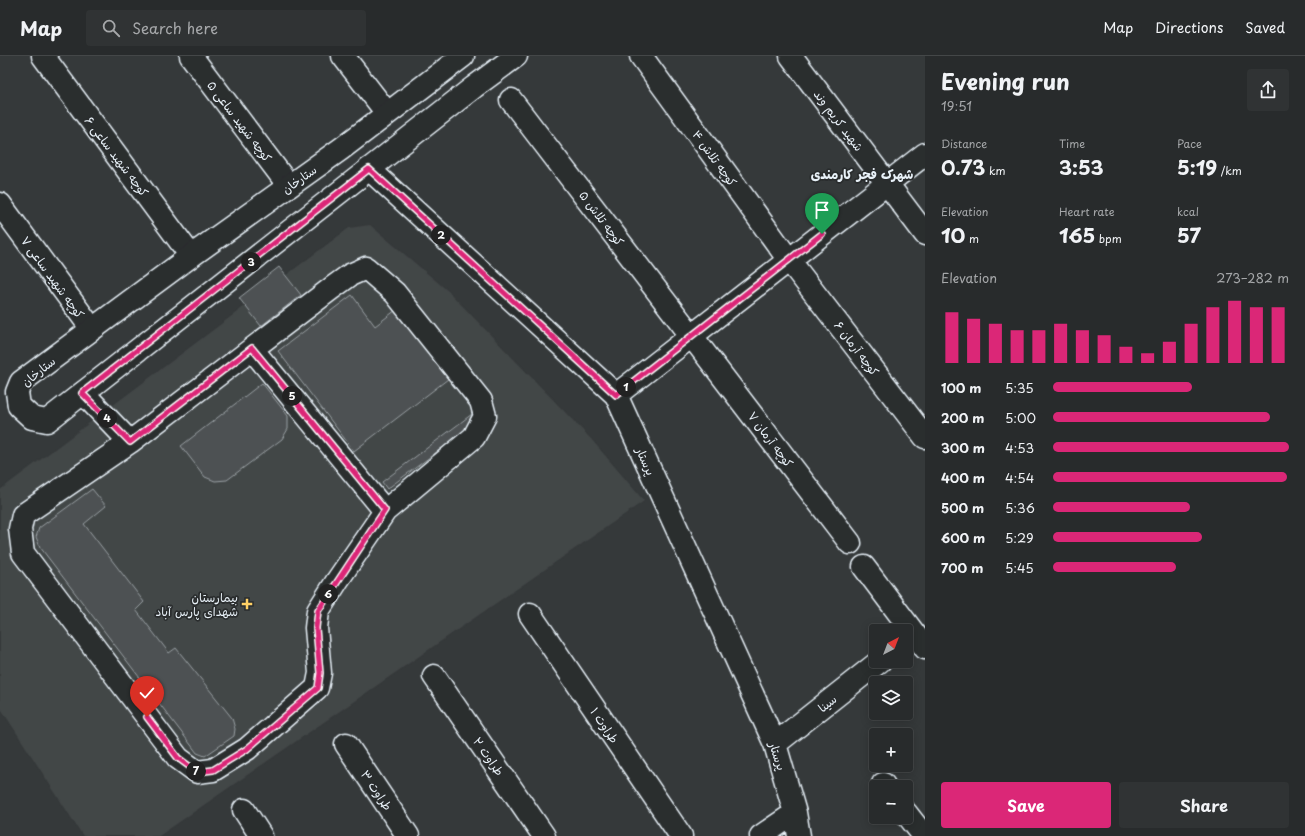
<!DOCTYPE html>
<meta charset="utf-8">
<style>
body{margin:0;font-family:"Playpen Sans","Playpen Sans Arabic",sans-serif;background:#303334;color:#f1f3f6;height:100vh;display:flex;flex-direction:column;font-size:15px;white-space:nowrap}
*{box-sizing:border-box;margin:0}
p{font-size:13px;color:#a5a7a9}
.icon{flex:none;width:22px;height:22px;fill:none;stroke:currentColor;stroke-width:2;stroke-linecap:round;stroke-linejoin:round}
.map{position:relative;flex:1;overflow:hidden}
.side{display:flex;flex-direction:column;background:#282b2c;width:380px}
.side>*{flex:none}
.needle{width:26px;rotate:42deg}
.buttons{position:absolute;left:869px;top:568px;display:grid;gap:8px}
.buttons a{display:grid;place-items:center;width:44px;height:44px;border-radius:4px;background:#282b2c;box-shadow:0 2px 10px #0003,0 0 0 1px #444748;font-size:20px}
.pin{position:absolute;display:grid;place-items:center;width:34px;height:34px;color:#fff;margin:-41px -17px;border-radius:50% 50% 50% 0;rotate:-45deg;box-shadow:0 0 4px #0007}
.pin .icon{rotate:45deg}
.km{position:absolute;width:20px;height:20px;margin:-10px;border-radius:50%;background:#222;color:#fff;font-size:11px;line-height:20px;text-align:center}
.round{display:grid;place-items:center;flex:none;width:42px;height:42px;border-radius:4px;background:#303334}
.headline{display:flex;align-items:center;justify-content:space-between;height:68px;padding:0 16px}
h1{font-size:22px;font-weight:700;line-height:30px}
.stats{display:grid;grid-template-columns:repeat(3,1fr);gap:6px;height:68px;padding:4px 16px}
.stats div{display:grid;align-content:center}
.stats b{font-size:20px;font-weight:700}
.stats small{font-size:11px;font-weight:400}
.stats p{font-size:11px}
.chart{height:112px;padding:8px 16px}
.chart p{display:flex;justify-content:space-between}
.chart svg{width:100%;height:72px;margin-top:4px;stroke:#db2777;stroke-width:6}
.action{display:flex;gap:8px;margin-top:auto;padding:8px 16px}
.action a{flex:1;height:46px;border-radius:4px;background:#db2777;color:#fff;font-size:16px;font-weight:700;line-height:46px;text-align:center}
.action a+a{background:#303334;color:#f1f3f6}
ul{padding:0 16px;list-style:none;font-size:13px}
li{display:grid;grid-template-columns:64px 48px 1fr;align-items:center;height:30px}
li i{height:10px;border-radius:5px;background:#db2777}
header{display:flex;align-items:center;gap:24px;box-sizing:border-box;height:56px;padding:0 20px;background:#282b2c;border-bottom:1px solid #444748}
header strong{font-size:19px}
nav{display:flex;gap:22px;margin-inline-start:auto;font-size:14px}
.search{width:280px;height:36px;background:#303334;display:flex;align-items:center;gap:10px;box-sizing:border-box;padding:0 14px;border-radius:4px;color:#a5a7a9;font-size:15px}
main{display:flex;flex:1;min-height:0}
.map>svg:first-child{display:block}
.built{fill:#424647}
.green{fill:#4d5152;stroke:#9aa1a5}
.lines{fill:none;stroke-linecap:round;stroke-linejoin:round}
.minor-casing{stroke:#e8f1f8;stroke-width:25}
.major-casing{stroke:#e8f1f8;stroke-width:25}
.minor{stroke:#2a2d2e;stroke-width:22}
.major{stroke:#2a2d2e;stroke-width:22}
.route-casing{stroke:#fff;stroke-width:8}
.route{stroke:#db2777;stroke-width:5}
.poi-dot{fill:#ffd166;stroke:#2a2d2e;stroke-width:1.5}
.labels{text-anchor:middle;dominant-baseline:central;stroke-width:3.5;stroke-linejoin:round;paint-order:stroke}
.street-label{font-size:12px;fill:#e8f1f8;stroke:#2a2d2e}
.poi-label{font-size:12px;fill:#e8f1f8;stroke:#2a2d2e;text-anchor:end}
.neighbourhood-label{font-size:13px;font-weight:bold;fill:#e8f1f8;stroke:#2a2d2e}
</style>
<header>
<strong>Map</strong>
<div class="search"><svg class="icon" aria-label="search" viewBox="0 0 24 24"><circle cx="10" cy="10" r="6"/><path d="M15 15l6 6"/></svg>Search here</div>
<nav><a>Map</a><a>Directions</a><a>Saved</a></nav>
</header>
<main>
<div class="map">
<svg width="925" height="780" viewBox="0 0 925 780">
<rect width="100%" height="100%" fill="#35393a"/>
<filter id="ink" filterUnits="userSpaceOnUse"><feTurbulence type="fractalNoise" baseFrequency=".025" numOctaves="2"/><feDisplacementMap in="SourceGraphic" scale="8" xChannelSelector="R" yChannelSelector="G"/><feConvolveMatrix kernelMatrix="1 2 1 2 8 2 1 2 1" color-interpolation-filters="sRGB"/></filter>
<g filter="url(#ink)">
<!-- built -->
<path class="built" d="M 370,169 L 448,235 L 591,383 L 644,445 L 159,780 L 83,780 L 0,651 L 0,434 L 349,172 Z"/>
<!-- green -->
<path class="green" d="M 279,211 L 301,239 L 261,270 L 239,242 Z
M 352,239 L 375,270 L 396,254 L 448,323 L 354,395 L 278,295 Z
M 262,327 L 288,360 L 288,373 L 282,383 L 227,424 L 215,425 L 205,421 L 181,390 Z
M 472,358 L 478,365 L 387,433 L 382,426 Z
M 92,433 L 106,450 L 84,468 L 144,546 L 136,554 L 169,597 L 176,592 L 232,662 L 235,673 L 234,680 L 205,700 L 197,697 L 191,689 L 40,491 L 36,481 L 39,472 Z"/>
<g class="lines">
<defs>
<path id="minor" d="M 43,0 L 191,200
M 191,0 L 289,130
M 343,0 L 387,57
M 641,0 L 789,204 L 925,381
M 791,0 L 925,178
M 511,44 L 850,487
M 369,113 L 616,339 L 775,688 L 795,757 L 799,780
M 0,148 L 92,273
M 252,293 L 385,455
M 83,337 L 130,386 L 23,459 L 20,473 L 23,497 L 178,702 L 197,716 L 213,714 L 247,693 L 317,632 L 320,617 L 316,572 L 318,555 L 337,525 L 385,455 L 474,381 L 485,360 L 481,345 L 395,237 L 366,212 L 350,219 L 332,232 L 130,386
M 616,339 L 925,98
M 864,511 L 925,592
M 530,558 L 681,780
M 434,620 L 544,780
M 346,688 L 408,780
M 775,688 L 880,605
M 883,728 L 885,731
M 244,754 L 261,780
M 906,757 L 924,780
M 761,780 L 795,757"/>
<path id="major" d="M 463,0 L 341,93 L 191,200 L 21,326 L 17,336 L 19,350 L 32,362 L 47,365 L 474,31 L 516,0"/>
</defs>
<!-- minor casing -->
<use href="#minor" class="minor-casing"/>
<!-- major casing -->
<use href="#major" class="major-casing"/>
<!-- minor -->
<use href="#minor" class="minor"/>
<!-- major -->
<use href="#major" class="major"/>
</g>
</g>
<g class="lines" filter="url(#ink)">
<defs>
<path id="route" d="M 147,661 L 178,702 L 197,716 L 213,714 L 247,693 L 318,632 L 320,617 L 316,572 L 318,555 L 385,454 L 252,292 L 130,386 L 82,337 L 369,113 L 616,339 L 822,178"/>
</defs>
<!-- route casing -->
<use href="#route" class="route-casing"/>
<!-- route -->
<use href="#route" class="route"/>
</g>
<!-- markers -->
<path class="poi-dot" d="M245 542h4v4h4v4h-4v4h-4v-4h-4v-4h4z"/>
<g class="labels">
<!-- street labels -->
<g class="street-label">
<text transform="translate(839 64) rotate(53)">شهید کریم وند</text>
<text transform="translate(240 65) rotate(53)">کوچه شهید ساعی ۵</text>
<text transform="translate(117 100) rotate(53)">کوچه شهید ساعی ۶</text>
<text transform="translate(715 102) rotate(54)">کوچه تلاش ۴</text>
<text transform="translate(299 123) rotate(-36)">ستارخان</text>
<text transform="translate(602 162) rotate(53)">کوچه تلاش ۵</text>
<text transform="translate(53 221) rotate(54)">کوچه شهید ساعی ۷</text>
<text transform="translate(857 292) rotate(53)">کوچه آرمان ۶</text>
<text transform="translate(38 315) rotate(-39)">ستارخان</text>
<text transform="translate(771 383) rotate(53)">کوچه آرمان ۷</text>
<text transform="translate(646 405) rotate(66)">پرستار</text>
<text transform="translate(827 647) rotate(-39)">سینا</text>
<text transform="translate(605 669) rotate(56)">طراوت ۱</text>
<text transform="translate(489 700) rotate(55)">طراوت ۲</text>
<text transform="translate(778 700) rotate(72)">پرستار</text>
<text transform="translate(377 734) rotate(56)">طراوت ۳</text>
</g>
<!-- poi labels -->
<g class="poi-label">
<text x="238" y="541">بیمارستان<tspan x="238" dy="14">شهدای پارس آباد</tspan></text>
</g>
<!-- neighbourhood labels -->
<g class="neighbourhood-label">
<text x="862" y="117">شهرک فجر کارمندی</text>
</g>
</g>
</svg>
<div class="buttons">
<a><svg class="needle" viewBox="-14 -14 28 28"><path d="M0-13l5 13h-10z" fill="#e53935"/><path d="M0 13l5-13h-10z" fill="#a5a7a9"/></svg></a>
<a><svg class="icon" aria-label="layers" viewBox="0 0 24 24"><path d="M12 4l9 5-9 5-9-5zM3 14l9 5 9-5"/></svg></a>
<a>+</a>
<a>−</a>
</div>
<div class="pin" style="left:822px;top:178px;background:#1e9e55"><svg class="icon" aria-label="arrive" viewBox="0 0 24 24"><path d="M6 21V4h12l-3 4 3 4H6"/></svg></div>
<div class="pin" style="left:147px;top:661px;background:#d93025"><svg class="icon" aria-label="check" viewBox="0 0 24 24"><path d="M5 12l5 5 9-10"/></svg></div>
<b class="km" style="left:626px;top:331px">1</b>
<b class="km" style="left:441px;top:179px">2</b>
<b class="km" style="left:251px;top:206px">3</b>
<b class="km" style="left:107px;top:362px">4</b>
<b class="km" style="left:292px;top:340px">5</b>
<b class="km" style="left:328px;top:538px">6</b>
<b class="km" style="left:196px;top:715px">7</b>
</div>
<section class="side">
<div class="headline"><div><h1>Evening run</h1><p>19:51</p></div><a class="round"><svg class="icon" aria-label="share" viewBox="0 0 24 24"><path d="M12 15V3M7 8l5-5 5 5M5 13v7h14v-7"/></svg></a></div>
<div class="stats">
<div><p>Distance</p><b>0.73<small> km</small></b></div>
<div><p>Time</p><b>3:53</b></div>
<div><p>Pace</p><b>5:19<small> /km</small></b></div>
</div>
<div class="stats">
<div><p>Elevation</p><b>10<small> m</small></b></div>
<div><p>Heart rate</p><b>165<small> bpm</small></b></div>
<div><p>kcal</p><b>57</b></div>
</div>
<div class="chart"><p><span>Elevation</span>273–282 m</p>
<svg viewBox="0 0 160 44" preserveAspectRatio="none"><path d="M5 44V13M15 44V17M25 44V20M35 44V24M45 44V24M55 44V20M65 44V24M75 44V27M85 44V34M95 44V38M105 44V31M115 44V20M125 44V10M135 44V6M145 44V10M155 44V10"/></svg>
</div>
<ul>
<li><b>100 m</b>5:35<i style="width:59%"></i></li>
<li><b>200 m</b>5:00<i style="width:92%"></i></li>
<li><b>300 m</b>4:53<i style="width:100%"></i></li>
<li><b>400 m</b>4:54<i style="width:99%"></i></li>
<li><b>500 m</b>5:36<i style="width:58%"></i></li>
<li><b>600 m</b>5:29<i style="width:63%"></i></li>
<li><b>700 m</b>5:45<i style="width:52%"></i></li>
</ul>
<div class="action"><a>Save</a><a>Share</a></div>
</section>
</main>
